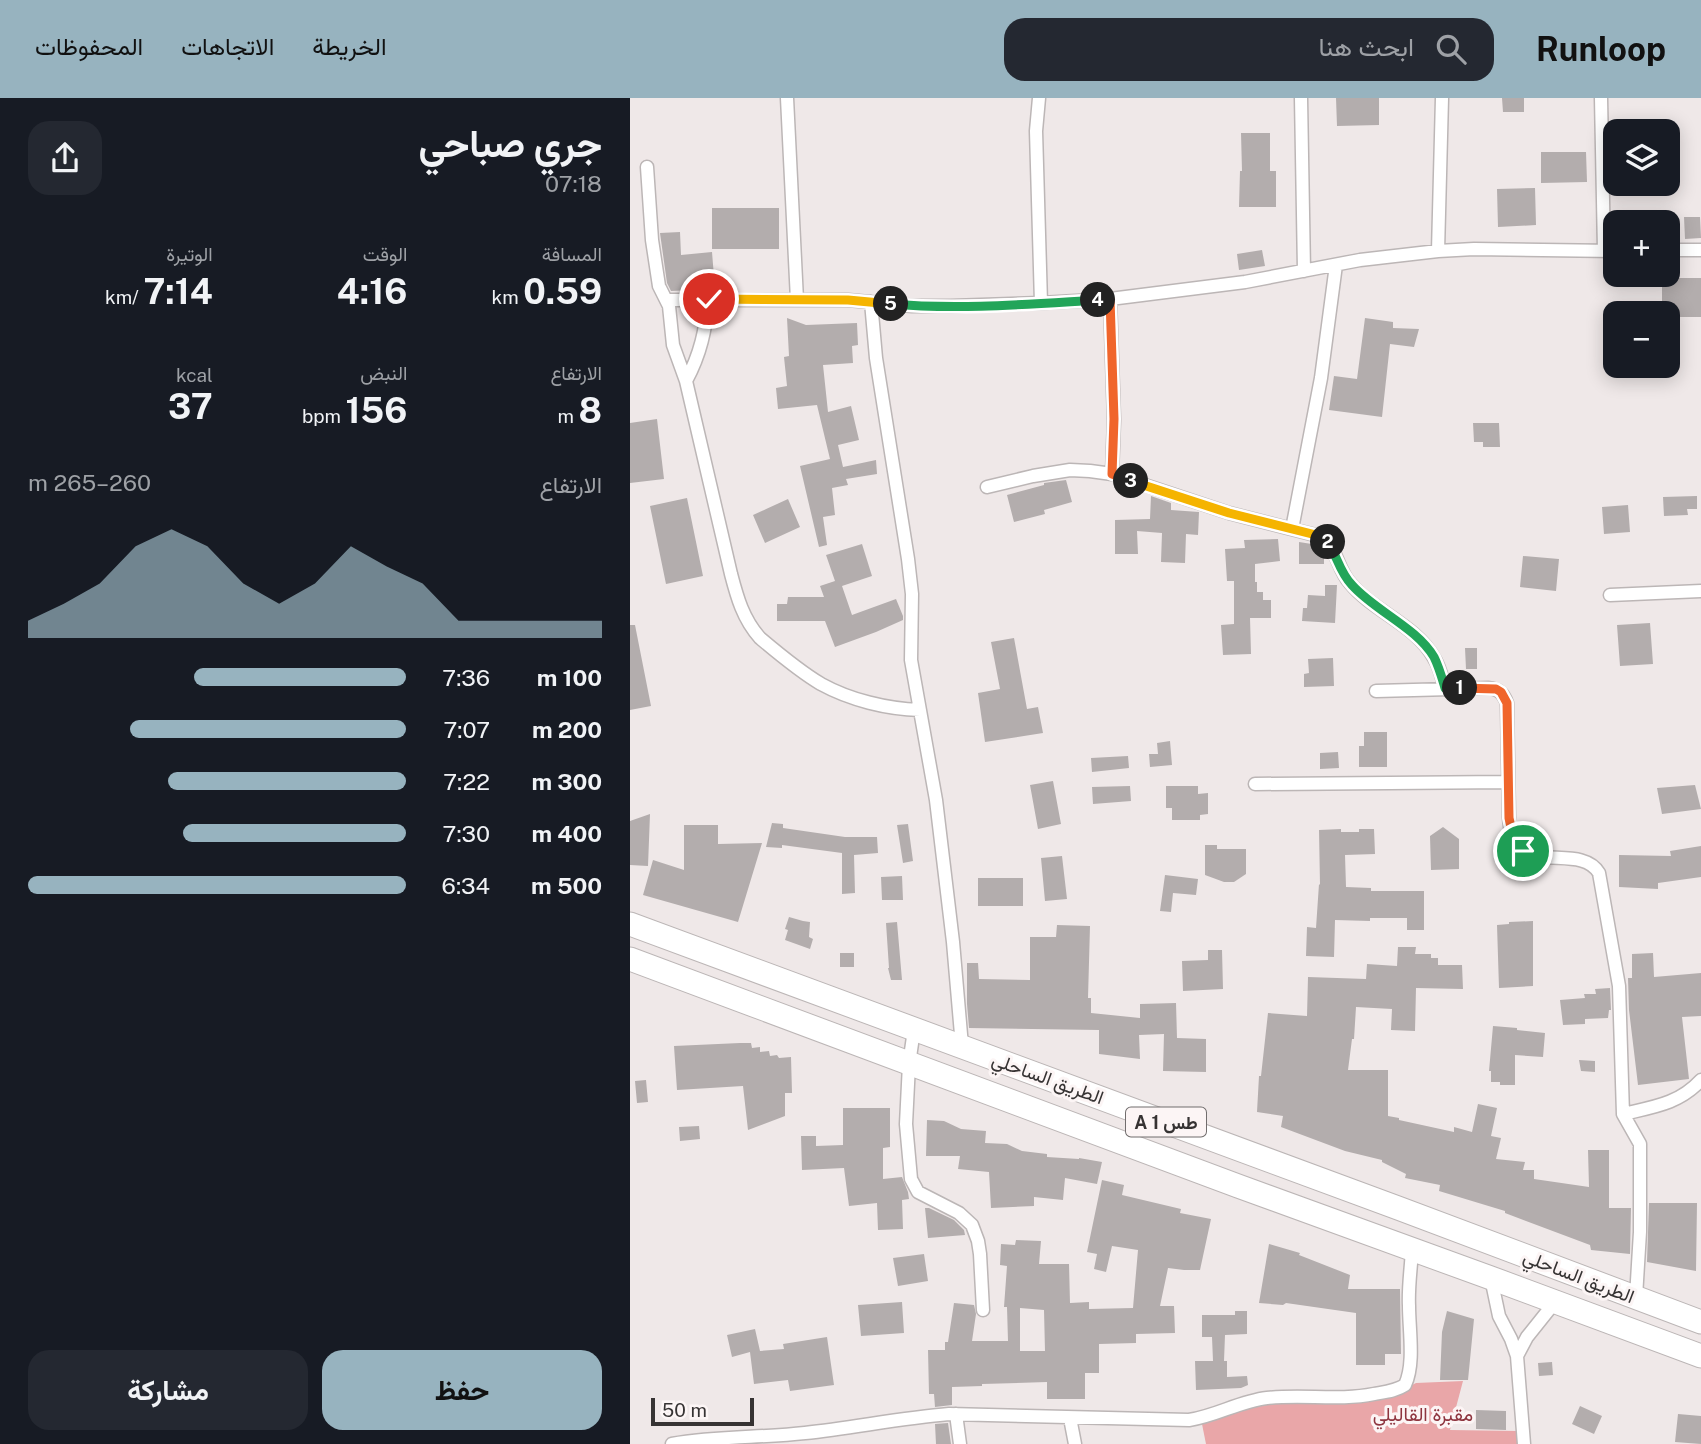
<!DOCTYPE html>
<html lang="ar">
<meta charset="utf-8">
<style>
body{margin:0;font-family:"Public Sans",Vazirmatn,sans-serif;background:#242831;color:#f1f3f6;direction:rtl;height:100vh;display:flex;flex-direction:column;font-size:26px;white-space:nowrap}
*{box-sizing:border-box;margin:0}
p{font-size:23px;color:#9ea1a6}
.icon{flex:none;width:38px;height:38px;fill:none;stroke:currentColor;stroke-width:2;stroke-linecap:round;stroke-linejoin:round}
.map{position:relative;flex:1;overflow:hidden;direction:ltr}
.details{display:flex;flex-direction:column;background:#171b24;width:630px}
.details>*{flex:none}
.buttons{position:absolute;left:973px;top:21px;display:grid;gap:14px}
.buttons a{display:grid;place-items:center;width:77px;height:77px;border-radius:14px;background:#171b24;box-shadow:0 4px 18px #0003;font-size:35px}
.scale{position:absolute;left:21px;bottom:18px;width:103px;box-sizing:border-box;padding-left:7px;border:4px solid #363333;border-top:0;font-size:19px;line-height:24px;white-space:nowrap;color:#363333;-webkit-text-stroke:5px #fcf5f5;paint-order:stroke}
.pin{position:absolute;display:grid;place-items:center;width:60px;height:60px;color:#fff;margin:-30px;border:4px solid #fff;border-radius:50%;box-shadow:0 2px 7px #0007}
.km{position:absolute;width:35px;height:35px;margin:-18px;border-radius:50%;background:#222;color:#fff;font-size:19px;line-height:35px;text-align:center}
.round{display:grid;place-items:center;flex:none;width:74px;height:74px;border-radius:21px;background:#242831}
.summary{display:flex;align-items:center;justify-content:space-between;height:119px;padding:0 28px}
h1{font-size:38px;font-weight:700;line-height:52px}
.figures{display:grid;grid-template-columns:repeat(3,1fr);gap:10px;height:119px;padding:7px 28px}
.figures div{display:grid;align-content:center}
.figures b{font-size:35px;font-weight:700}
.figures small{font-size:19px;font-weight:400}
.figures p{font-size:19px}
.chart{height:196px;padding:14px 28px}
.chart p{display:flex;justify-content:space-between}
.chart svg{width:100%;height:126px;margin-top:7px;fill:#97b3bf;opacity:.7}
.primary-button{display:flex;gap:14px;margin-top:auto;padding:14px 28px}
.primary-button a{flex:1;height:80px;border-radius:21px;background:#97b3bf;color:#111;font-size:28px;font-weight:700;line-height:80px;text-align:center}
.primary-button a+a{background:#242831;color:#f1f3f6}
ul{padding:0 28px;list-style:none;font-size:23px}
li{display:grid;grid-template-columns:112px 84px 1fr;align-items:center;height:52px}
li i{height:18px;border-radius:9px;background:#97b3bf}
header{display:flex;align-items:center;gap:42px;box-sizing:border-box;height:98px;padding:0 35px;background:#97b3bf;color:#111}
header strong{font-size:33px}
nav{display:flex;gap:38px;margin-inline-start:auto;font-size:24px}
.search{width:490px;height:63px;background:#242831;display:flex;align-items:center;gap:18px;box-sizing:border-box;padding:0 24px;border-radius:21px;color:#9ea1a6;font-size:26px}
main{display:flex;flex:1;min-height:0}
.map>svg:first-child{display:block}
.green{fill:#e9a6a8}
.building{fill:#b3adad;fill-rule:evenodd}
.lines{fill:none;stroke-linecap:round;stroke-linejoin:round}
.street-casing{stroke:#bcb6b6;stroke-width:15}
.highway-casing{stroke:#bcb6b6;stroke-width:25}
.street{stroke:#fff;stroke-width:12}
.highway{stroke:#fff;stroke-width:23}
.split-1-casing{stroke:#fff;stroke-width:14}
.split-2-casing{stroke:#fff;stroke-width:14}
.split-3-casing{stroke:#fff;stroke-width:14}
.split-4-casing{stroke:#fff;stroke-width:14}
.split-5-casing{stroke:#fff;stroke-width:14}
.split-6-casing{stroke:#fff;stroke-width:14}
.split-1{stroke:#f0652b;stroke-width:9}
.split-2{stroke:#22a559;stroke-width:9}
.split-3{stroke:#f5b400;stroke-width:9}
.split-4{stroke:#f0652b;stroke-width:9}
.split-5{stroke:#22a559;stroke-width:9}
.split-6{stroke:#f5b400;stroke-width:9}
.labels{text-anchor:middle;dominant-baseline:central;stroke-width:6;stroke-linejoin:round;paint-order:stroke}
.shield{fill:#fcf5f5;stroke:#716d6d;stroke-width:2}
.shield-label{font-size:18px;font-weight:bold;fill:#363333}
.street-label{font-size:19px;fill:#363333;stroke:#fcf5f5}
.park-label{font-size:19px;fill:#8e353f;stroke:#fcf5f5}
</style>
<header>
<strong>Runloop</strong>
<div class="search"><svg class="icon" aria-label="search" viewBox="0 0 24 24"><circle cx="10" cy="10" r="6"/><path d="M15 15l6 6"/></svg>ابحث هنا</div>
<nav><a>الخريطة</a><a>الاتجاهات</a><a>المحفوظات</a></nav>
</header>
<main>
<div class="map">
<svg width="1071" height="1346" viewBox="0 0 1071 1346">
<rect width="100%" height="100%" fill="#efe8e8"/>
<!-- green -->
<path class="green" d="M 833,1283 L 820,1332 L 887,1333 L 888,1346 L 576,1346 L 572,1326 L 631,1304 L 727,1304 L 746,1302 L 764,1296 L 786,1285 Z"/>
<!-- building -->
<path class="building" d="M 706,0 L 749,0 L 749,27 L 707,28 Z
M 872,0 L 894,0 L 894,14 L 873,14 Z
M 611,35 L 640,35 L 640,73 L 646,73 L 646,109 L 609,109 L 610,73 L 612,73 Z
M 911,54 L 956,54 L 957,84 L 911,85 Z
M 905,90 L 906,127 L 868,129 L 867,91 Z
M 82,110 L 149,110 L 149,151 L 82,151 Z
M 1054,119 L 1070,119 L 1071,140 L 1055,141 Z
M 50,134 L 51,157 L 82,154 L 85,191 L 41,193 L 37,185 L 30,135 Z
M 632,152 L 635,168 L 609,172 L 607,156 Z
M 1032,180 L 1071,180 L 1071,219 L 1038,219 L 1038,215 L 1032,215 Z
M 157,220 L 176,227 L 227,225 L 228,247 L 222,248 L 223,265 L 193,267 L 198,314 L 221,308 L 229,342 L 208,347 L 213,369 L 246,362 L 247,376 L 216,381 L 218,387 L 202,390 L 205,417 L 193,419 L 197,447 L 189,449 L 170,368 L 200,361 L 187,307 L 148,311 L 146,290 L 157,288 L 154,259 L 159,258 Z
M 735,220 L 763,224 L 763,230 L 789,231 L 784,249 L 760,246 L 752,319 L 699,312 L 704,278 L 727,281 Z
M 27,321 L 34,381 L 0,385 L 0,325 Z
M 843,325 L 869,325 L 870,349 L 853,349 L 853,344 L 844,344 Z
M 436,382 L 442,404 L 414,412 L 415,416 L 384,424 L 377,397 L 414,387 L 414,385 Z
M 521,398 L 541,405 L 541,412 L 569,414 L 568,437 L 556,436 L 555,465 L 531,464 L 532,435 L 507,433 L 508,456 L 485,456 L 485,422 L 520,421 Z
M 1067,398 L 1067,411 L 1057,411 L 1058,417 L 1034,418 L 1033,399 Z
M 57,400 L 73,478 L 36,486 L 20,408 Z
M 158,401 L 170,429 L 135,445 L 123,417 Z
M 998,407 L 1000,434 L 974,436 L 972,409 Z
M 648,441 L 650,463 L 625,466 L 625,484 L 627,484 L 627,494 L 633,494 L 633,502 L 641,502 L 641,520 L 620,520 L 621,556 L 593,557 L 591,527 L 604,526 L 604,483 L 597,483 L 595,451 L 615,450 L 614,442 Z
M 669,444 L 688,447 L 694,455 L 694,466 L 669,466 Z
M 232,446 L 242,478 L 212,488 L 222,517 L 266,501 L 273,518 L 273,522 L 246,534 L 205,549 L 195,523 L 147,523 L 147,506 L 157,506 L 158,499 L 194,499 L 190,488 L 205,483 L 196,457 Z
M 893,458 L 929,461 L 926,493 L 890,489 Z
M 695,487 L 707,487 L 705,525 L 672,523 L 673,510 L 677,510 L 678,497 L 695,498 Z
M 1020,525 L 1023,566 L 990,568 L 987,527 Z
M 0,527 L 5,527 L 21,608 L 0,612 Z
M 384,540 L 397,611 L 408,609 L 413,635 L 355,644 L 348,595 L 370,591 L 361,544 Z
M 835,550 L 847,550 L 847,571 L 836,571 Z
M 703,560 L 704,588 L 674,589 L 674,576 L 679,575 L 678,561 Z
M 734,634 L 757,634 L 757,669 L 729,669 L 729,648 L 734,648 Z
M 540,643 L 542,667 L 520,669 L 519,656 L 528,656 L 527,645 Z
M 708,654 L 709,670 L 690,671 L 690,655 Z
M 498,658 L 499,670 L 462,674 L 461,660 Z
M 423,683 L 431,726 L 408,731 L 400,687 Z
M 1065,687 L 1071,711 L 1032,716 L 1027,690 Z
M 500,688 L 501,703 L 463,706 L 462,689 Z
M 536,688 L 568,688 L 568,696 L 578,695 L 578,716 L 570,717 L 570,722 L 542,722 L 542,710 L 536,710 Z
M 20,716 L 18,768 L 0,767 L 0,723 Z
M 142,725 L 153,726 L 153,730 L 215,739 L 247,739 L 248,755 L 224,757 L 225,795 L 212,796 L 212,755 L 152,747 L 152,750 L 136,749 Z
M 278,726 L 283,763 L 273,765 L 267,727 Z
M 54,727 L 88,727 L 88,746 L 132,745 L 108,824 L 13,797 L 23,762 L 54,772 Z
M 813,729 L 829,741 L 829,771 L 801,772 L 800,738 Z
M 711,731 L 711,734 L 729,734 L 729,731 L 744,731 L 745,756 L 715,757 L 716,789 L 741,790 L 741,793 L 794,793 L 794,832 L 777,832 L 777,820 L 740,820 L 740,823 L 705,822 L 704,859 L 676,858 L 677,829 L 686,830 L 689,786 L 690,787 L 689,732 Z
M 575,747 L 587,747 L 587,751 L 616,751 L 616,776 L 604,784 L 594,784 L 575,777 Z
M 1071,748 L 1071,779 L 1028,785 L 1028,791 L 989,789 L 989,757 L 1041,758 L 1040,753 Z
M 432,758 L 437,801 L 415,803 L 411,760 Z
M 535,777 L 568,781 L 566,797 L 543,795 L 541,814 L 530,813 Z
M 272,778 L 273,802 L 252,802 L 251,779 Z
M 348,780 L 393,780 L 393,808 L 348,808 Z
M 159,819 L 173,823 L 180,824 L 179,839 L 183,841 L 180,851 L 155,842 L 158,832 L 155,831 Z
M 903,823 L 903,888 L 869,890 L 867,827 L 879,826 L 879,824 Z
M 267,824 L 272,882 L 261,882 L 258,870 L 259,870 L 256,825 Z
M 427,827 L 460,828 L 458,900 L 461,900 L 461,915 L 510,920 L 510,906 L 546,905 L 547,940 L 576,941 L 576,974 L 533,973 L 534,936 L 509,937 L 510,961 L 469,956 L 469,932 L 339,930 L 337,906 L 337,865 L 348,865 L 349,881 L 400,882 L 400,839 L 426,839 Z
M 768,849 L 786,849 L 785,856 L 801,856 L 801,860 L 808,860 L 808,867 L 832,867 L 833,891 L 786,890 L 785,933 L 761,932 L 762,911 L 726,909 L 724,941 L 722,941 L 718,972 L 758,972 L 758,1018 L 769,1020 L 769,1022 L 824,1034 L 824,1029 L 842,1034 L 848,1006 L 867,1010 L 861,1038 L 871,1040 L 866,1061 L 895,1064 L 893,1072 L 904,1072 L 904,1081 L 959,1089 L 958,1052 L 979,1052 L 979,1110 L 1001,1110 L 1000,1156 L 961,1152 L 960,1147 L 875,1115 L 875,1113 L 809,1093 L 810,1087 L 775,1080 L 776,1076 L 752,1064 L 752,1062 L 715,1053 L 651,1029 L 653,1018 L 627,1014 L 629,978 L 631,978 L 638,915 L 677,918 L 678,879 L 736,881 L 737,866 L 767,868 Z
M 578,852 L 592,852 L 593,891 L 553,893 L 552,863 L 578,862 Z
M 210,855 L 224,855 L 224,869 L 210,869 Z
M 1023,855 L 1024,879 L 1071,875 L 1071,918 L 1052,919 L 1059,981 L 1008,987 L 999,912 L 998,880 L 1002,880 L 1002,856 Z
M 980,890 L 981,912 L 979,912 L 978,920 L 955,921 L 955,926 L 933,927 L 930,902 L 955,900 L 954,896 L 966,896 L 965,891 Z
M 863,928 L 887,930 L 887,932 L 915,935 L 913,959 L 885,957 L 885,987 L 870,987 L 870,984 L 861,984 L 861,973 L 859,973 Z
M 110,945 L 121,945 L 122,950 L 130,949 L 130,954 L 139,953 L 140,958 L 147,957 L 149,960 L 161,959 L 162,995 L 155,995 L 155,1018 L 118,1032 L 113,988 L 47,992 L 44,948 Z
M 949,962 L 965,963 L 965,974 L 951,973 Z
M 16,982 L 18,1004 L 7,1005 L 5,983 Z
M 213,1010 L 260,1010 L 260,1049 L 253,1050 L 253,1081 L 272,1079 L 278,1094 L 279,1101 L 272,1102 L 273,1131 L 248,1132 L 247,1105 L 219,1108 L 214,1070 L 172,1072 L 171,1038 L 186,1038 L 186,1048 L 213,1047 Z
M 297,1022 L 314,1023 L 331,1031 L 356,1033 L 355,1045 L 377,1046 L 392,1053 L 417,1056 L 417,1059 L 449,1061 L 449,1060 L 472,1064 L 467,1086 L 435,1080 L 433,1102 L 404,1099 L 404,1108 L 361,1110 L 359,1074 L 328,1071 L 330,1058 L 296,1058 Z
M 69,1028 L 70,1041 L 50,1043 L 49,1029 Z
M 472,1082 L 494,1087 L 492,1097 L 551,1111 L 550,1115 L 581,1121 L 570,1172 L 554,1172 L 538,1170 L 530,1208 L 544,1208 L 545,1235 L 506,1236 L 506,1245 L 469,1246 L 469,1275 L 455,1275 L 455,1301 L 417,1301 L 417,1284 L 352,1286 L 352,1288 L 322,1289 L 322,1307 L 305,1309 L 304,1296 L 299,1296 L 298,1252 L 315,1252 L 315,1244 L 318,1244 L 324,1205 L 344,1207 L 346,1216 L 342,1243 L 378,1243 L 377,1209 L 374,1209 L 377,1168 L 370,1167 L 371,1146 L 385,1147 L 386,1142 L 411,1143 L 409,1166 L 439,1166 L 440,1205 L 459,1204 L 459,1211 L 503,1210 L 508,1152 L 482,1148 L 476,1174 L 464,1171 L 467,1156 L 457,1154 ZM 390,1210 L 414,1212 L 415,1253 L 390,1253 Z
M 1019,1105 L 1067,1105 L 1066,1173 L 1017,1164 Z
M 295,1110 L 299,1110 L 324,1122 L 334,1132 L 335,1137 L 298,1140 Z
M 639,1146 L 670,1155 L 669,1157 L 720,1177 L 718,1191 L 770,1191 L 771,1256 L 755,1256 L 755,1267 L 726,1267 L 726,1215 L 656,1205 L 653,1207 L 629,1205 Z
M 294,1156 L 298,1183 L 268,1188 L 263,1160 Z
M 272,1204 L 274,1235 L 231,1238 L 228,1207 Z
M 605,1213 L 617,1213 L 617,1236 L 595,1237 L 594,1263 L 597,1263 L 597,1279 L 617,1278 L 618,1287 L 611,1290 L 566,1292 L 565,1263 L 583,1263 L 582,1239 L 572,1239 L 572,1217 L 605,1217 Z
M 817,1213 L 844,1221 L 838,1282 L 810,1282 L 812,1234 Z
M 125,1231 L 130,1253 L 154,1251 L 153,1246 L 197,1239 L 204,1287 L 160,1293 L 158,1282 L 124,1286 L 120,1254 L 102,1259 L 97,1237 Z
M 922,1264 L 923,1277 L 909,1278 L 908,1265 Z
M 950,1308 L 972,1318 L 964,1336 L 942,1326 Z
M 846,1312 L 876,1313 L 876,1332 L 846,1331 Z
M 1048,1316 L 1071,1318 L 1071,1346 L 1045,1344 Z
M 318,1325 L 321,1346 L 306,1346 L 305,1326 Z"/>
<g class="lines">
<defs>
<path id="street" d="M 157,0 L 167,202
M 409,0 L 406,33 L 411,205
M 671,0 L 674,173
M 971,0 L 974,153
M 17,69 L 22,142 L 29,188 L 39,208 L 43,247 L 56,283 L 101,476 C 107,499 113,521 130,540 C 149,556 169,573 191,586 C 220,602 257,611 290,612
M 1038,152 L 1071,152
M 808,153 L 812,0
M 480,201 L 484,322 L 482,376
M 37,202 L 218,202 L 282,208 L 321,208 L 411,205 L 480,201 L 615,184 L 730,162 L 808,153 L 844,151 L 985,153
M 241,204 L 246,260 L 278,461 L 282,496 L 281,562 L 306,702 L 323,844 L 332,948
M 56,283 C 71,255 75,233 79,201
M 357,389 L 403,378 L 440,372 L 460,373 L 482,376 L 599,415 L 693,439 C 707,451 708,472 720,485 C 744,514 786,527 804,560 C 810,569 812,580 815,590
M 662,431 L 691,280 L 706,167
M 980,497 L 1071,493
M 746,593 L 858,590 C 869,591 873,595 877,605 L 879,720 C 880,729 881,740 887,747 C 905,771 953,748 969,775 L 989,888 L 993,1016 L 1010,1046 L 1010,1134 L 1006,1199
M 625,686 L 878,684
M 284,932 L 279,966 L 276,1026 L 281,1081 L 288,1094 L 329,1115 L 342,1127 L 348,1143 L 350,1156 L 353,1212
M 993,1016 C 1023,1009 1049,1006 1071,982
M 861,1180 L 869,1218 L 881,1241 L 887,1258 L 894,1346
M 887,1258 L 897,1239 L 925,1204
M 326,1316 L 330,1346
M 440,1320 L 445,1346
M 42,1346 C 86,1338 131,1340 175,1335 C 223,1330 270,1320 319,1316 L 559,1322 C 586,1318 610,1303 637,1300 C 673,1296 709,1303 744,1296 C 755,1294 766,1293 775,1287 C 785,1266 779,1232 779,1208 C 778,1190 781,1170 782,1152"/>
<path id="highway" d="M 0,826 L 768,1110 L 1071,1224
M 0,861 L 608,1088 L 861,1180 L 1071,1258"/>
</defs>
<!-- street casing -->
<use href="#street" class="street-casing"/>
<!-- highway casing -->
<use href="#highway" class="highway-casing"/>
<!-- street -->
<use href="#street" class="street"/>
<!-- highway -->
<use href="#highway" class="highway"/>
</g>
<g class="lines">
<defs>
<path id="split-1" d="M 830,590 L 866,591 L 871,594 L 877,605 L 879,720 L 883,739 L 887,747 L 893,753"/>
<path id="split-2" d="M 698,444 C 707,458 710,475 722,487 C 745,513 786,529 804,559 C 809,569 812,580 815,590 L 830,590"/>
<path id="split-3" d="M 501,383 L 599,415 L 686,437 L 693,439 L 698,444"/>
<path id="split-4" d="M 468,202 L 480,201 L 484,321 L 482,376 L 501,383"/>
<path id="split-5" d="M 261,206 C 330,212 400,206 468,202"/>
<path id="split-6" d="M 79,201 L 218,202 L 261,206"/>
</defs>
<!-- split-1 casing -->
<use href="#split-1" class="split-1-casing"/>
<!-- split-2 casing -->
<use href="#split-2" class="split-2-casing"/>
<!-- split-3 casing -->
<use href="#split-3" class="split-3-casing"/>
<!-- split-4 casing -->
<use href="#split-4" class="split-4-casing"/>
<!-- split-5 casing -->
<use href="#split-5" class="split-5-casing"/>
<!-- split-6 casing -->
<use href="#split-6" class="split-6-casing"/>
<!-- split-1 -->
<use href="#split-1" class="split-1"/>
<!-- split-2 -->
<use href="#split-2" class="split-2"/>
<!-- split-3 -->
<use href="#split-3" class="split-3"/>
<!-- split-4 -->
<use href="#split-4" class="split-4"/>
<!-- split-5 -->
<use href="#split-5" class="split-5"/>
<!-- split-6 -->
<use href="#split-6" class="split-6"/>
</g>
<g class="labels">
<!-- shield labels -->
<rect class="shield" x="496" y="1009.5" width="80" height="29" rx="5"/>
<g class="shield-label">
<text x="536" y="1024">A 1 طس</text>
</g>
<!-- street labels -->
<g class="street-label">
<text transform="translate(418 980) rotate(20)">الطريق الساحلي</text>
<text transform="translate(949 1178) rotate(21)">الطريق الساحلي</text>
</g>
<!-- park labels -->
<g class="park-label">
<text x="793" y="1316">مقبرة القاليلي</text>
</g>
</g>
</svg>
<div class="buttons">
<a><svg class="icon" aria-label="layers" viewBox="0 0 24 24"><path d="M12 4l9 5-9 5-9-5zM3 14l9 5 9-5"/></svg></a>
<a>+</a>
<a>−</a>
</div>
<div class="scale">50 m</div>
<div class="pin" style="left:893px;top:753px;background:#1e9e55"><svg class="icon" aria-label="arrive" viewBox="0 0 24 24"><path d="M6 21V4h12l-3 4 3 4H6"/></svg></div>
<div class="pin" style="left:79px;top:201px;background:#d93025"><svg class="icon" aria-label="check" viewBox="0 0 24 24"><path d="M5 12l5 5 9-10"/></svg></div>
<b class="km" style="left:830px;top:590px">1</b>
<b class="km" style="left:698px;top:444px">2</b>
<b class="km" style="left:501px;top:383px">3</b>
<b class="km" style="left:468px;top:202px">4</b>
<b class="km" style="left:261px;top:206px">5</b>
</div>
<section class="details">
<div class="summary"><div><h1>جري صباحي</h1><p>07:18</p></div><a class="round"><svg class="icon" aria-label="share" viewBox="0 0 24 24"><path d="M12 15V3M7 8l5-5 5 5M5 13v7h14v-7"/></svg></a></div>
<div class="figures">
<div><p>المسافة</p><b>0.59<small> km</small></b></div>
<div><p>الوقت</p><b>4:16</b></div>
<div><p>الوتيرة</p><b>7:14<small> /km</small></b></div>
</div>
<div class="figures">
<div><p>الارتفاع</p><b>8<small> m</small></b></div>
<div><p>النبض</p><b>156<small> bpm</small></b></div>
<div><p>kcal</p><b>37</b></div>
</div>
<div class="chart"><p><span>الارتفاع</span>260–265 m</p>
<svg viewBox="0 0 160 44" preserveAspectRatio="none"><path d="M0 44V38L10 32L20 25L30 12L40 6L50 12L60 25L70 32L80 25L90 12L100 19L110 25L120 38L130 38L140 38L150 38L160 38V44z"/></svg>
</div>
<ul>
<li><b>100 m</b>7:36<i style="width:56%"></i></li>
<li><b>200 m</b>7:07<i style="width:73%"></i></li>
<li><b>300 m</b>7:22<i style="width:63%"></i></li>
<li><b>400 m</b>7:30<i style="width:59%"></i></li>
<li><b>500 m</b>6:34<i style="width:100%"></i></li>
</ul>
<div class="primary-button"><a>حفظ</a><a>مشاركة</a></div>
</section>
</main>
